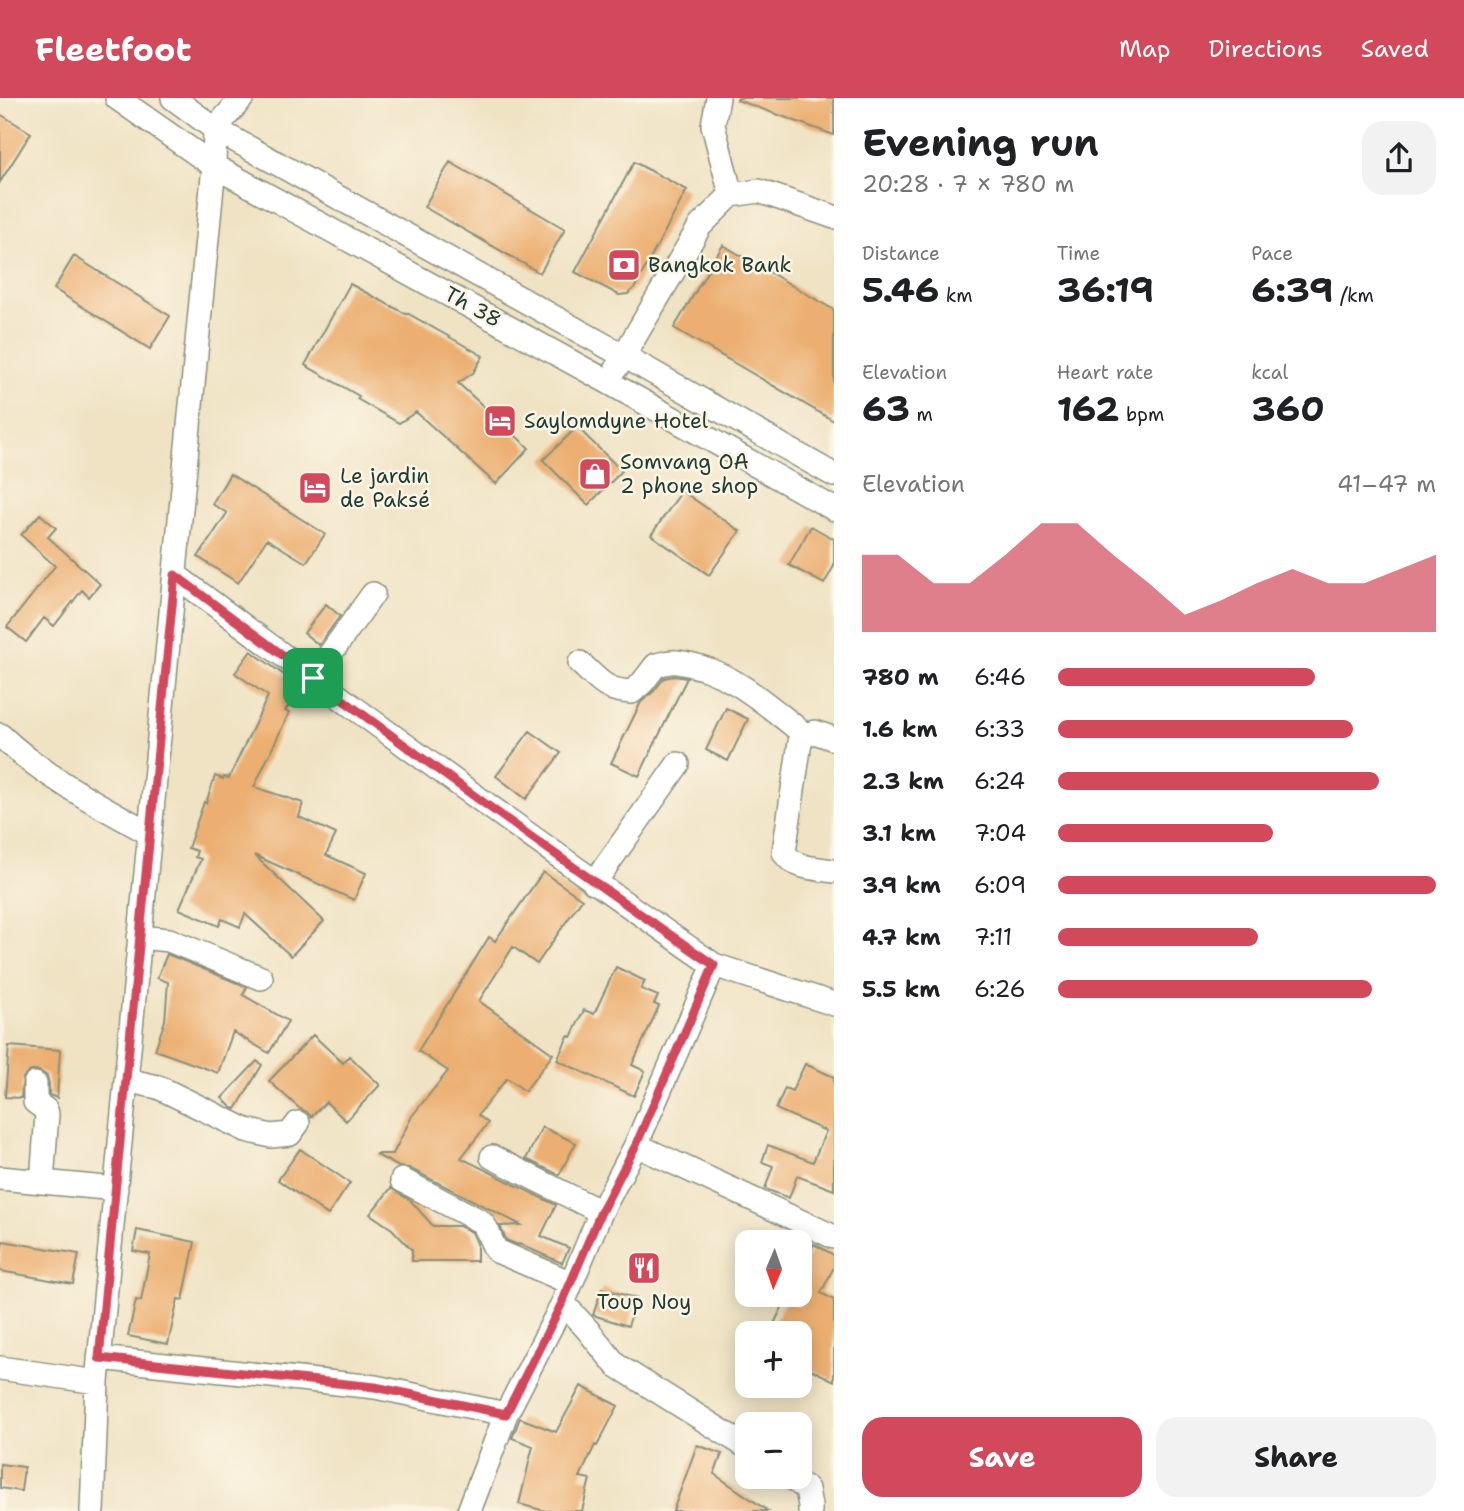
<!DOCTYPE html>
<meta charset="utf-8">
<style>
body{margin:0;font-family:"Shantell Sans",sans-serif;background:#f2f2f2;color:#202124;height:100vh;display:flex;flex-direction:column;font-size:26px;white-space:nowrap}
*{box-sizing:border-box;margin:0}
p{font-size:23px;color:#757577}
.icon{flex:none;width:38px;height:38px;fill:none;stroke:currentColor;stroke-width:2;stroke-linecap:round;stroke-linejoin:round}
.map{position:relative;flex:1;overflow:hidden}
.details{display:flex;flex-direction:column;background:#fff;width:630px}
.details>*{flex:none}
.needle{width:46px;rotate:182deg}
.controls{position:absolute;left:735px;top:1132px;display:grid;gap:14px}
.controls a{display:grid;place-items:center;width:77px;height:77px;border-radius:14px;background:#fff;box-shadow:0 4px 18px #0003;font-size:35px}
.pin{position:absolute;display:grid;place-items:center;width:60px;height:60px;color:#fff;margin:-30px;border-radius:14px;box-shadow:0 4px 10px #0006}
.round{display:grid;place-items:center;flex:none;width:74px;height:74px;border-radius:21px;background:#f2f2f2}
.summary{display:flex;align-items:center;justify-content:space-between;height:119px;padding:0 28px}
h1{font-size:38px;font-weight:700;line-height:52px}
.figures{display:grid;grid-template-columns:repeat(3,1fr);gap:10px;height:119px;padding:7px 28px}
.figures div{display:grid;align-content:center}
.figures b{font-size:35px;font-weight:700}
.figures small{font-size:19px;font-weight:400}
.figures p{font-size:19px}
.chart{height:196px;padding:14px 28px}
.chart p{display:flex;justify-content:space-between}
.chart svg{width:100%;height:126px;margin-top:7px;fill:#d1495b;opacity:.7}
.action{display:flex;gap:14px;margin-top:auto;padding:14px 28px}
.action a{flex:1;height:80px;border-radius:21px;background:#d1495b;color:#fff;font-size:28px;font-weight:700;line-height:80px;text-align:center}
.action a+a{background:#f2f2f2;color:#202124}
ul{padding:0 28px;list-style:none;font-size:23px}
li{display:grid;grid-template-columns:112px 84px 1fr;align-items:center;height:52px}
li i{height:18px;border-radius:9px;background:#d1495b}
header{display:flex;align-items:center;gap:42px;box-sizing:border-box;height:98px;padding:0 35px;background:#d1495b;color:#fff}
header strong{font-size:33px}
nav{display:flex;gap:38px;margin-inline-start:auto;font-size:24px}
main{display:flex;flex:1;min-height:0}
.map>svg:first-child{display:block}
.building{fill:#ecaf71}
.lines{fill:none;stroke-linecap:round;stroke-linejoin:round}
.minor-casing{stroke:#88907c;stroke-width:26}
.minor{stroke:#fff;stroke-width:23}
.route-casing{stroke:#fff;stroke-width:14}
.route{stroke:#d1495b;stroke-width:9}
.labels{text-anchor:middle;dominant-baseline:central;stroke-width:5;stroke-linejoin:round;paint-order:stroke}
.poi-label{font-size:21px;fill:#1f3d34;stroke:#fcf5e5;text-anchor:start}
.street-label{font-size:21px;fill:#1f3d34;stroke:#fcf5e5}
</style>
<header>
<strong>Fleetfoot</strong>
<nav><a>Map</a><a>Directions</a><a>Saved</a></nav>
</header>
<main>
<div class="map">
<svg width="834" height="1413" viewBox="0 0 834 1413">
<rect width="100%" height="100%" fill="#fcf5e5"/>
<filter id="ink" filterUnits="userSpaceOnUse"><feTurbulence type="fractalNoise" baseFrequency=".0143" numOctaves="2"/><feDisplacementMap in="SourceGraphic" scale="14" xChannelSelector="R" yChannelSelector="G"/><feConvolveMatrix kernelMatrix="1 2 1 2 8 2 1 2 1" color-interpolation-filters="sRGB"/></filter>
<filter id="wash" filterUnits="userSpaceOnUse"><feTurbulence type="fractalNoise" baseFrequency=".00686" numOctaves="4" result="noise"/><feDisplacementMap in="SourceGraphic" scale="28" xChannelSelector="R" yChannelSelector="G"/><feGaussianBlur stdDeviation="1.57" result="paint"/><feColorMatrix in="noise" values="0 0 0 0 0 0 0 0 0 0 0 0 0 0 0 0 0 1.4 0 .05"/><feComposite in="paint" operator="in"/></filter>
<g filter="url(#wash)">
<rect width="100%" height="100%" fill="#f0e3c4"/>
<g id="blocks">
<!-- building -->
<path class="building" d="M 738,0 L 834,0 L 834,37 L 737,2 Z
M 0,16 L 31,35 L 0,84 Z
M 450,64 L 565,131 L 540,175 L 424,109 Z
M 634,64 L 687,92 L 635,189 L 628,196 L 619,197 L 575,174 Z
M 723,147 L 834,212 L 834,323 L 674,230 Z
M 74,158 L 170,218 L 150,251 L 54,191 Z
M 350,186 L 406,216 L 407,215 L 483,258 L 473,275 L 458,285 L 529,350 L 496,386 L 416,314 L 399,325 L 357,301 L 359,298 L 305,267 Z
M 577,329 L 622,373 L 588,407 L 543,362 Z
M 230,376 L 325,436 L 306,465 L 267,441 L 238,485 L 198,459 L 227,415 L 212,406 Z
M 682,393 L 740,433 L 709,477 L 651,437 Z
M 40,416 L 56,430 L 48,439 L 100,486 L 89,499 L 82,492 L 54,528 L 44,520 L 26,544 L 7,529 L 55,468 L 21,437 Z
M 811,428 L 834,441 L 834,468 L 824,486 L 789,467 Z
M 326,506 L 340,518 L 319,547 L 304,535 Z
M 251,553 L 302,590 L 285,613 L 289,615 L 254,689 L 303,705 L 299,719 L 336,736 L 326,757 L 366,775 L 354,802 L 254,757 L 324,823 L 291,858 L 245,816 L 240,829 L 222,821 L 219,828 L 179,811 L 201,761 L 195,759 L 197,753 L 188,750 L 204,704 L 206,705 L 215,678 L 223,681 L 224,679 L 229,680 L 268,598 L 235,575 Z
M 674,578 L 687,580 L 639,678 L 611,665 L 641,604 L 654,593 L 664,580 Z
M 726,610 L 748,621 L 728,663 L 706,652 Z
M 530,633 L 561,655 L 526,701 L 496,678 Z
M 543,774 L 582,801 L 537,866 L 513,849 L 479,903 L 553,956 L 525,993 L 507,980 L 478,1017 L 488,1025 L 461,1060 L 556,1107 L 541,1138 L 569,1150 L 562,1165 L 519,1146 L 518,1147 L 506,1142 L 500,1128 L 521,1127 L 409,1070 L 399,1069 L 375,1056 L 393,1056 L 412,1018 L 448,973 L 418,953 L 489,839 L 495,843 Z
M 167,856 L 247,889 L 243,897 L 288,923 L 269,955 L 233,934 L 218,975 L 155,952 L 165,922 L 168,884 L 157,880 Z
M 616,869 L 645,883 L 641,891 L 658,898 L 654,906 L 659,908 L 632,967 L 645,973 L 634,998 L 557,962 L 568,938 L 571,939 L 584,912 L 594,916 Z
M 313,937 L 343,965 L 349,958 L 380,987 L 346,1023 L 326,1004 L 311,1019 L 307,1014 L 300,1011 L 269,983 Z
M 9,948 L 60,952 L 57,1000 L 49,997 L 49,986 L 47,978 L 41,974 L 36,972 L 29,974 L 23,980 L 21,1000 L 5,999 Z
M 257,963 L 262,967 L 236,1011 L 232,1010 L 222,1000 Z
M 805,966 L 834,979 L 834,1092 L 797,1078 L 789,1100 L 765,1091 L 773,1068 L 762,1064 L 768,1047 L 813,1064 L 826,1033 L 776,1011 L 785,990 L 792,993 Z
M 542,1029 L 576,1045 L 559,1077 L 526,1061 Z
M 300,1051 L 350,1085 L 328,1117 L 278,1082 Z
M 391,1090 L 411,1103 L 433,1128 L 459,1128 L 472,1134 L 477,1145 L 477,1163 L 412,1163 L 412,1152 L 392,1131 L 370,1116 Z
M 137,1132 L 195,1144 L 183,1202 L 178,1201 L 168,1246 L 128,1238 L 136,1202 L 141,1203 L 150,1156 L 133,1153 Z
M 3,1143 L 79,1156 L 73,1186 L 0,1173 L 0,1161 Z
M 814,1146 L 834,1157 L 834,1169 L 821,1195 L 834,1202 L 834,1283 L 800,1266 L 800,1236 L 769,1236 L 786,1201 L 800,1208 L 800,1174 Z
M 602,1190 L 637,1201 L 628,1228 L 593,1217 Z
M 581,1288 L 618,1308 L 597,1348 L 595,1347 L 580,1379 L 590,1381 L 582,1413 L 545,1413 L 519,1406 L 533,1348 L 512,1340 L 520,1320 L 556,1334 Z
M 697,1347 L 722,1356 L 714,1376 L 768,1413 L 673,1413 Z
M 0,1366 L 24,1369 L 21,1393 L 0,1390 Z"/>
</g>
</g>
<g filter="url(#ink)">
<use href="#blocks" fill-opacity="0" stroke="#88907c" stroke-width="2"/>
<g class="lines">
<defs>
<path id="minor" d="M 117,0 L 214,68 L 608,284 L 834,411
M 173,0 L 215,31 L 624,258 L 834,377
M 718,0 L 713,27 L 731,97
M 617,269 L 700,128 L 731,97 L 759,93 L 834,119
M 175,477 C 353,610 531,741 714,867 L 636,1047 L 601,1114 L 563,1205 L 506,1316
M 580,565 C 599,582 604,593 632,594 L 643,584 L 656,567 C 662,566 670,563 677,564 C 728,570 766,606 805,637 L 815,634 L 834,641
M 313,580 L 373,496
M 0,637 C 43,678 97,706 149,735
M 805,637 L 800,644 L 784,754 C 793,771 816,770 834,773
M 594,785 L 678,666
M 139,839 L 169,842 L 261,880
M 714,867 L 834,906
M 126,982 L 158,989 L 246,1032 L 271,1038 L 290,1036 L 298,1025
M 35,986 L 35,1004 L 46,1012 L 47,1016 L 42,1084
M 636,1047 L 834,1139
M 492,1059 L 601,1114
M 0,1080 L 116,1091
M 402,1082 L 480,1123 C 490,1131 489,1143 497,1153 L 571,1185
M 563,1205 L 587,1231 L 616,1267 L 747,1349
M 99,1260 L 375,1289 L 506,1316 L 469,1413
M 0,1270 L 97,1284
M 790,1379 L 807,1391 L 810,1408 L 810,1413
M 92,1413 L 97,1284 L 214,68 L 215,31 L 242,0"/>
</defs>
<!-- minor casing -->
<use href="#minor" class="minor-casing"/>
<!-- minor -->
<use href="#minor" class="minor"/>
</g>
</g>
<g class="lines" filter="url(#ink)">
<defs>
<path id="route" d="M 175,477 C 353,610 531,742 714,867 L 636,1047 L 601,1114 L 562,1205 L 506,1316 L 375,1289 L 99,1260 Z"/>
</defs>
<!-- route casing -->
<use href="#route" class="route-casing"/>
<!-- route -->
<use href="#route" class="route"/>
</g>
<!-- icons -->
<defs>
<symbol id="bank-square" viewBox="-11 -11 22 22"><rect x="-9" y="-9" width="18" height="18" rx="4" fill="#d1495b" stroke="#fcf5e5"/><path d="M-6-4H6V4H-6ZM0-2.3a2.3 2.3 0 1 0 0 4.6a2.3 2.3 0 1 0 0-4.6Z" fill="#fff"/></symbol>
<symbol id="hotel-square" viewBox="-11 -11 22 22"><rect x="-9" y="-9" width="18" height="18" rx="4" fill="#d1495b" stroke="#fcf5e5"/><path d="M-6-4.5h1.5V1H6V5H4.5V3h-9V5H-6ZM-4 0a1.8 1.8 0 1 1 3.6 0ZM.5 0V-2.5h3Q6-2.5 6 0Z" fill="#fff"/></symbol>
<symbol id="shop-square" viewBox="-11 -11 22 22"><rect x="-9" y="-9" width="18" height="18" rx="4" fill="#d1495b" stroke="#fcf5e5"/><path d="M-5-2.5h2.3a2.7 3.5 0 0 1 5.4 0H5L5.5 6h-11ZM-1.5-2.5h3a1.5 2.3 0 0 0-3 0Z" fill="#fff"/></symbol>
<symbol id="restaurant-square" viewBox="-11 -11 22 22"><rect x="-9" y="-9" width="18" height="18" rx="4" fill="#d1495b" stroke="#fcf5e5"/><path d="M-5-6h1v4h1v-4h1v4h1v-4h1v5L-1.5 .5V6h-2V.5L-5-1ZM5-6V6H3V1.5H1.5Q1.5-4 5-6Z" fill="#fff"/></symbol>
</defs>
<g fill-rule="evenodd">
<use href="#bank-square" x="605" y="148" width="38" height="38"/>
<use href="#hotel-square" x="481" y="304" width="38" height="38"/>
<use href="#shop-square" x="576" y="357" width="38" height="38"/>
<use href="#hotel-square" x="296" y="371" width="38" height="38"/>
<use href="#restaurant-square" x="625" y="1151" width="38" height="38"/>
</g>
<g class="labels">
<!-- poi labels -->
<g class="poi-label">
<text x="648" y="167">Bangkok Bank</text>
<text x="524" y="323">Saylomdyne Hotel</text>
<text x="620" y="364">Somvang OA<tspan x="620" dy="24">2 phone shop</tspan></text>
<text x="340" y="378">Le jardin<tspan x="340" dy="24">de Paksé</tspan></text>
<text x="644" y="1204" text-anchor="middle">Toup Noy</text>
</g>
<!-- street labels -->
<g class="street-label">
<text transform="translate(473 209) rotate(29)">Th 38</text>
</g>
</g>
</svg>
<div class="controls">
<a><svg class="needle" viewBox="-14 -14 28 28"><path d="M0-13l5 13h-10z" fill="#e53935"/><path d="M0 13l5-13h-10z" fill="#757577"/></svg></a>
<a>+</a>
<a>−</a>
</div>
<div class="pin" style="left:313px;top:580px;background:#1e9e55"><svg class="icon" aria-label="arrive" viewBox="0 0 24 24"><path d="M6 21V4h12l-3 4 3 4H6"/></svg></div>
</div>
<section class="details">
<div class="summary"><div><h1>Evening run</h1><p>20:28 · 7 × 780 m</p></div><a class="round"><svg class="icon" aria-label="share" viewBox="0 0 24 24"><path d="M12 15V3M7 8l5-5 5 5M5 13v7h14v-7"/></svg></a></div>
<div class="figures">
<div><p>Distance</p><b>5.46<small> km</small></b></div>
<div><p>Time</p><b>36:19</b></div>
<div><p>Pace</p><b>6:39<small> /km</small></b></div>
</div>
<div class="figures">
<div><p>Elevation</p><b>63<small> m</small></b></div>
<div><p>Heart rate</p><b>162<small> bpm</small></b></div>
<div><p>kcal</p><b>360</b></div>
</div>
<div class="chart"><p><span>Elevation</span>41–47 m</p>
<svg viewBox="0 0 160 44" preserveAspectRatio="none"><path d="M0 44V17L10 17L20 27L30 27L40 17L50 6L60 6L70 17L80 27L90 38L100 33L110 27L120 22L130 27L140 27L150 22L160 17V44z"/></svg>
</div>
<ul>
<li><b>780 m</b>6:46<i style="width:68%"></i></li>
<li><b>1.6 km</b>6:33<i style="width:78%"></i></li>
<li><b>2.3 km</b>6:24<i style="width:85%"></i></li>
<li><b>3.1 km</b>7:04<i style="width:57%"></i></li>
<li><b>3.9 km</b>6:09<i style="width:100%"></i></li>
<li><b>4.7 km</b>7:11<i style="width:53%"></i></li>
<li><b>5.5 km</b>6:26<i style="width:83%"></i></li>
</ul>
<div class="action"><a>Save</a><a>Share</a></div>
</section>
</main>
